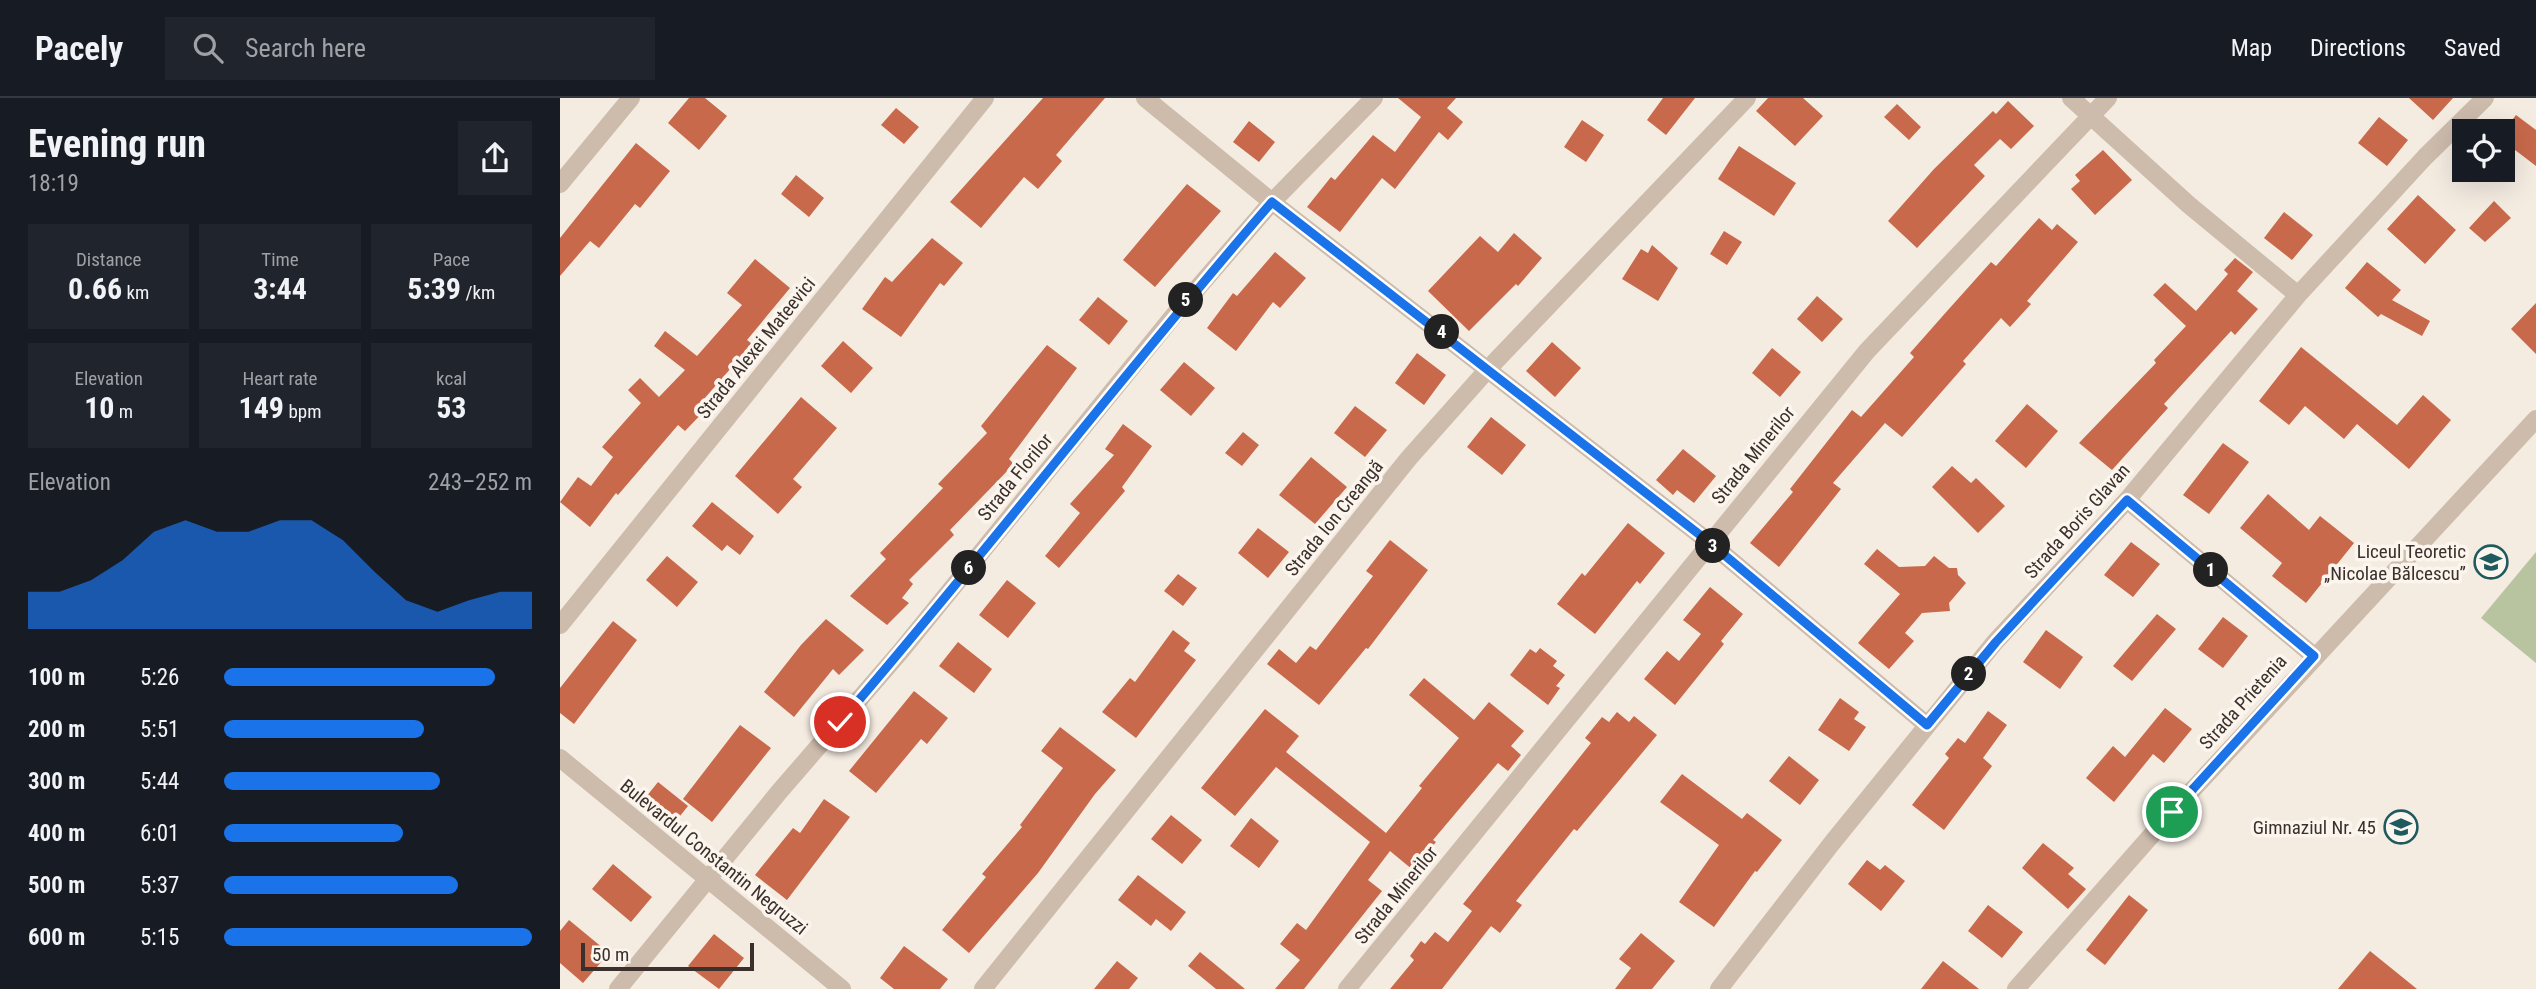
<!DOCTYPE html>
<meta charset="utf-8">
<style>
body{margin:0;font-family:"Roboto Condensed",sans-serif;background:#20242c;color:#f1f3f6;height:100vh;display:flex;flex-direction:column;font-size:26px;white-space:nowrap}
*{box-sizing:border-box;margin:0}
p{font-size:23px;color:#9ea1a6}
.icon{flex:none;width:38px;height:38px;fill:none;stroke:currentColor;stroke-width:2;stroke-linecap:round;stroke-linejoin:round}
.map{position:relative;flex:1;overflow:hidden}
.drawer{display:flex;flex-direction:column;background:#171b24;width:560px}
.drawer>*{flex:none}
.buttons{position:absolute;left:1892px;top:21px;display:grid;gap:14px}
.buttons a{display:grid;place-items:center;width:63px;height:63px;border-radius:0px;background:#171b24;box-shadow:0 7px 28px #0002;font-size:35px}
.scale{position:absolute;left:21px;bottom:18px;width:173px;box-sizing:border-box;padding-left:7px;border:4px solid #3b302b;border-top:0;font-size:19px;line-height:24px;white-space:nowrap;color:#3b302b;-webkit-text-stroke:5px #fbf5ee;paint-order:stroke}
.pin{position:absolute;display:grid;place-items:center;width:60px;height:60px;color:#fff;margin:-30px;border:4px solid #fff;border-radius:50%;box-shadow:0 2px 7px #0007}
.km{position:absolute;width:35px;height:35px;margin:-18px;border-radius:50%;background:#222;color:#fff;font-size:19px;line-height:35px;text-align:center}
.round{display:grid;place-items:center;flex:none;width:74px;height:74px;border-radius:0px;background:#20242c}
.head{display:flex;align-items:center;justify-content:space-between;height:119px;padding:0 28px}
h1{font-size:38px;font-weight:700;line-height:52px}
.metrics{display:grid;grid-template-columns:repeat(3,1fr);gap:10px;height:119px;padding:7px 28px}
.metrics div{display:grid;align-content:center;border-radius:0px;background:#20242c;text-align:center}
.metrics b{font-size:30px;font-weight:700}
.metrics small{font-size:19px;font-weight:400}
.metrics p{font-size:19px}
.chart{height:196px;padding:14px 28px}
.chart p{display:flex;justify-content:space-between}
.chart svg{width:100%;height:126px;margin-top:7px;fill:#1a73e8;opacity:.7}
ul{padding:0 28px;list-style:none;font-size:23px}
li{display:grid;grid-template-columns:112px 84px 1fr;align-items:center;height:52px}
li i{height:18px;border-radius:9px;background:#1a73e8}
header{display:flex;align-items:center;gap:42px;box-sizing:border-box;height:98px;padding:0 35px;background:#171b24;border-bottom:2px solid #363941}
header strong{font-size:33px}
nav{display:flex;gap:38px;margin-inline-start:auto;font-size:24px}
.search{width:490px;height:63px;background:#20242c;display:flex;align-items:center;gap:18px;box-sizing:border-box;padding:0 24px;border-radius:0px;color:#9ea1a6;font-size:26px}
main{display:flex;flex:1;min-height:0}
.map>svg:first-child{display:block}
.green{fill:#b8c4a0}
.building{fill:#c8694b}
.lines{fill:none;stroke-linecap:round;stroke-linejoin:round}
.minor{stroke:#cdbbac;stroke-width:18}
.route-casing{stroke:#fff;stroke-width:14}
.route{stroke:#1a73e8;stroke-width:9}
.labels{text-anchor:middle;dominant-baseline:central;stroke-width:7;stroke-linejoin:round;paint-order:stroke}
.street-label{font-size:19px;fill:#3b302b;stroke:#fbf5ee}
.poi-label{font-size:19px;fill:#3b302b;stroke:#fbf5ee;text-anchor:end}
</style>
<header>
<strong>Pacely</strong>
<div class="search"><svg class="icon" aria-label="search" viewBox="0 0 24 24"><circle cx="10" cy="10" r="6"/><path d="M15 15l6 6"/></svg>Search here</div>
<nav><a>Map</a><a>Directions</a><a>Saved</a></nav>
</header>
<main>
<section class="drawer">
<div class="head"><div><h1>Evening run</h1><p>18:19</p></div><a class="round"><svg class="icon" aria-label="share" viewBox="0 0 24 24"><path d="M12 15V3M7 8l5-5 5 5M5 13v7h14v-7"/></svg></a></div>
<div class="metrics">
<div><p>Distance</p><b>0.66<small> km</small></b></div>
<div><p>Time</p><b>3:44</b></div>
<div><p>Pace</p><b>5:39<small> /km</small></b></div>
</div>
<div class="metrics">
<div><p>Elevation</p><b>10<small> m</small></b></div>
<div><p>Heart rate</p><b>149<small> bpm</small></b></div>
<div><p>kcal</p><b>53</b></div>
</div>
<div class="chart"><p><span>Elevation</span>243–252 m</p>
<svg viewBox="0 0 160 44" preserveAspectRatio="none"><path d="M0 44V31L10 31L20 27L30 20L40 10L50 6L60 10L70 10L80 6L90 6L100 13L110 24L120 34L130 38L140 34L150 31L160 31V44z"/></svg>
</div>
<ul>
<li><b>100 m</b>5:26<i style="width:88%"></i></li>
<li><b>200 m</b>5:51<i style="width:65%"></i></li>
<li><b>300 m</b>5:44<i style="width:70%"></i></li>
<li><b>400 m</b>6:01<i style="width:58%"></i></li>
<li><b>500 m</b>5:37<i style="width:76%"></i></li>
<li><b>600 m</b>5:15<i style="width:100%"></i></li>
</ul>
</section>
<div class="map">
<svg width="1976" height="891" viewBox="0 0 1976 891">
<rect width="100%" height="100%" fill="#f4ebe1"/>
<!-- green -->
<path class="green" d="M 1976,454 L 1976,565 L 1921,520 Z"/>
<!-- building -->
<path class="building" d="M 129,0 L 145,0 L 167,18 L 139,52 L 108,25 Z
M 483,0 L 545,0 L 496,57 L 502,63 L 478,91 L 464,79 L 421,130 L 390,104 Z
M 838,0 L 896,0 L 887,10 L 903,24 L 888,42 L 879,34 L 835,91 L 822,80 L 780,134 L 747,109 L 771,79 L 775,82 L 813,37 L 835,54 L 861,19 Z
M 1103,0 L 1135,0 L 1106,37 L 1087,22 Z
M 1208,0 L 1243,0 L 1263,18 L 1235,48 L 1196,13 Z
M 1849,0 L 1893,0 L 1873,22 Z
M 1448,3 L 1474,28 L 1451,51 L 1440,41 L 1414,67 L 1425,78 L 1357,150 L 1328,123 L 1374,71 L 1433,13 L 1436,16 Z
M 1337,6 L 1361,29 L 1349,42 L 1324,19 Z
M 336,10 L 359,29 L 344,46 L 321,27 Z
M 1956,17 L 1976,32 L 1976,68 L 1942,42 L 1942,35 Z
M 1819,19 L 1848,42 L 1827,68 L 1798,45 Z
M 1022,22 L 1044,37 L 1026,64 L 1004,49 Z
M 689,23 L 715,44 L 699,64 L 673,44 Z
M 76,45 L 110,73 L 80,110 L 75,106 L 39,150 L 30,143 L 0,178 L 0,140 Z
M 1179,48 L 1236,85 L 1214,118 L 1158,81 Z
M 1543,52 L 1572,82 L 1535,117 L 1511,91 L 1520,83 L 1515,77 Z
M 236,77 L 264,100 L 249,119 L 221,96 Z
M 627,86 L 661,113 L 595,189 L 563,162 Z
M 1858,97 L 1896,132 L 1865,166 L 1827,131 Z
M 1934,103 L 1951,120 L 1925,144 L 1909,130 Z
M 1724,114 L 1753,137 L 1732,162 L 1704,140 Z
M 1479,120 L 1492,132 L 1497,126 L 1518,144 L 1467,203 L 1471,206 L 1450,229 L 1441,220 L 1403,263 L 1406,266 L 1342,339 L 1325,325 L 1273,385 L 1281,391 L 1219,469 L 1190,445 L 1233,394 L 1230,391 L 1292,312 L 1301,319 L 1354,259 L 1350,255 L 1388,212 L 1431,164 L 1436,168 Z
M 1164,133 L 1182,144 L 1167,167 L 1150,156 Z
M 954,135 L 982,160 L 958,188 L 956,186 L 909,233 L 868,193 L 920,138 L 938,154 Z
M 372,140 L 403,165 L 384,188 L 380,185 L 341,239 L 302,211 L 325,179 L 332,184 Z
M 1092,147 L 1118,170 L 1098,203 L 1062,181 L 1081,151 L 1088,155 Z
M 715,154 L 746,180 L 720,210 L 713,204 L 676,253 L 647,230 L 673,195 L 677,198 Z
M 1675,160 L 1693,174 L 1677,193 L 1698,211 L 1675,237 L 1671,233 L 1604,306 L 1608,310 L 1552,372 L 1519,345 L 1596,265 L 1594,262 L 1626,228 L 1593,197 L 1605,185 L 1636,213 L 1668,176 L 1664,172 Z
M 195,161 L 230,190 L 187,242 L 192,246 L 144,301 L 150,307 L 125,333 L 118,327 L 58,397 L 56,395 L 30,429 L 0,404 L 18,379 L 31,388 L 53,359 L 42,349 L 81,305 L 68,292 L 80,280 L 99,299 L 125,272 L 94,248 L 105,233 L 137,258 L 182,207 L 167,195 Z
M 1807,164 L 1841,192 L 1832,202 L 1870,223 L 1862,238 L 1821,216 L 1818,219 L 1785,190 Z
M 1257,198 L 1283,221 L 1262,244 L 1237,221 Z
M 538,199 L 568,223 L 549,247 L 519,222 Z
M 1976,205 L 1976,256 L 1951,231 Z
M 283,243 L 313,270 L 291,295 L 261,268 Z
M 992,244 L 1021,270 L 995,299 L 966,273 Z
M 487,247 L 517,270 L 449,361 L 454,366 L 390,432 L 394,437 L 349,482 L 353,486 L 342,500 L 349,505 L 327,527 L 290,498 L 326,461 L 320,455 L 383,390 L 378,386 L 427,335 L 421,328 Z
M 1741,249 L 1837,327 L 1863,297 L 1891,322 L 1849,371 L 1797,326 L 1784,341 L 1745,308 L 1729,327 L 1699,303 Z
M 1212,250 L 1241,274 L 1220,299 L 1192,275 Z
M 857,255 L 886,277 L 864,307 L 835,285 Z
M 624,264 L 655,290 L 631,318 L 600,292 Z
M 241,299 L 277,330 L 233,381 L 242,389 L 218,416 L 175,378 Z
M 1467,306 L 1498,333 L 1466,370 L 1435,343 Z
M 795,308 L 827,332 L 805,359 L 774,335 Z
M 931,319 L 966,347 L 942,377 L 907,349 Z
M 563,326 L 592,348 L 562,389 L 565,393 L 499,470 L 485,458 L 520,415 L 510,406 L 554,357 L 545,351 Z
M 683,334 L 699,347 L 682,368 L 665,355 Z
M 1663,345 L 1689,364 L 1649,416 L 1623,397 Z
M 1123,351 L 1156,378 L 1134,405 L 1117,392 L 1113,397 L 1096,382 Z
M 751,359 L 787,389 L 755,426 L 719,397 Z
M 1392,368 L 1411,385 L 1416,380 L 1445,408 L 1418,435 L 1372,389 Z
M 1708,396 L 1749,432 L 1760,418 L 1794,445 L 1746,505 L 1712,478 L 1722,465 L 1680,430 Z
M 152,404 L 194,438 L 180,457 L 167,447 L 162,453 L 132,428 Z
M 1068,425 L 1105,455 L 1080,486 L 1077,483 L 1035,536 L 997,506 L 1022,475 L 1025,478 Z
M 698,430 L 729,454 L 708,480 L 678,455 Z
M 830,442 L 868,472 L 808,551 L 806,550 L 759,607 L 707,566 L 719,551 L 736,565 L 750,548 L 756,552 L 813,478 L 806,473 Z
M 1571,444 L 1600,466 L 1573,499 L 1544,477 Z
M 1317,451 L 1339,469 L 1365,468 L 1374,458 L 1389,470 L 1397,470 L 1398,477 L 1406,485 L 1389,505 L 1390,513 L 1362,515 L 1345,535 L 1354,543 L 1329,571 L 1298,545 L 1340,496 L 1304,466 Z
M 107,458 L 138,484 L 117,509 L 86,482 Z
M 618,476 L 637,490 L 623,508 L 604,493 Z
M 447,482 L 476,505 L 448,540 L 419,517 Z
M 1150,489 L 1183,516 L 1161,543 L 1164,546 L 1115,607 L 1084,581 L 1107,553 L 1119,563 L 1141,536 L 1123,522 Z
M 1597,516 L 1616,531 L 1572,583 L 1553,568 Z
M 1663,519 L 1688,538 L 1663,570 L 1638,551 Z
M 266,521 L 304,552 L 279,577 L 273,571 L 234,619 L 204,594 L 241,547 Z
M 53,523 L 77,542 L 14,626 L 0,615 L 0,590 Z
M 613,532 L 630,545 L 624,553 L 636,562 L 576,640 L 542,614 L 570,580 L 575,584 Z
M 1486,532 L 1523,559 L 1500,591 L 1463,564 Z
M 398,544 L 432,571 L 414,595 L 379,568 Z
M 980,550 L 997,563 L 993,568 L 1005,577 L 996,588 L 1000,590 L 988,607 L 950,577 L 970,551 L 976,555 Z
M 864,580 L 914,622 L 929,604 L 964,633 L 951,648 L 961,657 L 948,673 L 938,665 L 873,742 L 876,744 L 853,772 L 830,753 L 808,782 L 822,793 L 744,891 L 715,891 L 740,862 L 720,846 L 737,825 L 746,832 L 810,744 L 716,669 L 675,718 L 641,690 L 705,611 L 739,638 L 726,654 L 826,735 L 862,690 L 859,688 L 899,640 L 849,597 Z
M 354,593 L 388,620 L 367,646 L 361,641 L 316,695 L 289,673 Z
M 1280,600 L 1299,614 L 1294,621 L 1306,629 L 1289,653 L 1258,632 Z
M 1605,610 L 1632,631 L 1604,665 L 1593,656 L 1554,704 L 1526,680 L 1553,648 L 1565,659 Z
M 1428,613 L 1447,627 L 1423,660 L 1432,668 L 1384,732 L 1352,707 L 1389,660 L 1385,656 L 1398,640 L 1405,645 Z
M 1057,614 L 1069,624 L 1074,618 L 1097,637 L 1017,733 L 1014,731 L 956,803 L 962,807 L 940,835 L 931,828 L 882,891 L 830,891 L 854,862 L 850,858 L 861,843 L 865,846 L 875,834 L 888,844 L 912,813 L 903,806 L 1031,645 L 1025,640 L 1042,619 L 1049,624 Z
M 180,627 L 211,650 L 152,724 L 123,701 Z
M 500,629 L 556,672 L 535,696 L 478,775 L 409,855 L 382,832 L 426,779 L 422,776 L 462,729 L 460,727 L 503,670 L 481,653 Z
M 1229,658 L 1259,682 L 1240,707 L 1209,683 Z
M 1122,676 L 1182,721 L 1187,715 L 1222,742 L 1197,774 L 1195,773 L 1154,829 L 1119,804 L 1159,747 L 1100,704 Z
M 98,684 L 128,708 L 116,723 L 86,699 Z
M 264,701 L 290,719 L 227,802 L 195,777 L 233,730 L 240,735 Z
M 611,717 L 642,742 L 622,766 L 591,741 Z
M 691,720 L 719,743 L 699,770 L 670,748 Z
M 1483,745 L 1514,770 L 1508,776 L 1526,791 L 1508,811 L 1462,770 Z
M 1307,762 L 1320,772 L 1325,767 L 1345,783 L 1321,813 L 1288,786 Z
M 53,766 L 92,799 L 71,824 L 32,791 Z
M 578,777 L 626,814 L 611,833 L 596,821 L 591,828 L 558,802 Z
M 1569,797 L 1588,812 L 1545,867 L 1526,852 Z
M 1428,807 L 1463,834 L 1442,860 L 1408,833 Z
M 9,822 L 49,855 L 23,885 L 0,865 L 0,833 Z
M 1081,835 L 1115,863 L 1092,891 L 1055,891 L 1071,870 L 1059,861 Z
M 154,836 L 184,860 L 159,891 L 128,868 Z
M 344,848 L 388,881 L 380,891 L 334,891 L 320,880 Z
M 1810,853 L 1857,891 L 1778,891 Z
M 640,854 L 685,891 L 656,891 L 628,868 Z
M 557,863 L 578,880 L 569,891 L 534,891 Z
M 1383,863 L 1419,891 L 1361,891 Z"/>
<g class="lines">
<!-- minor -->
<path class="minor" d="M 585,0 L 712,104 L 1149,444 L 1367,627
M 1511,0 L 1629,107 L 1738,197
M 0,86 L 71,0
M 1567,402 L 1754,558
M 0,527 L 425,0
M 0,660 L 282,891
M 58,891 L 219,694 L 341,553 L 615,216 L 712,104 L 814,0
M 423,891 L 849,360 L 929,270 L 1187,0
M 787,891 L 1307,253 L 1548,0
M 1159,891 L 1272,745 L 1435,544 L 1567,402 L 1738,197 L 1865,59 L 1925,0
M 1456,891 L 1612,714 L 1976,321"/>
</g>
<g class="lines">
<defs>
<path id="route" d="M 280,624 C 428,453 564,274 712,104 L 1149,444 L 1367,627 L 1436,544 L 1567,402 L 1754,558 L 1612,714"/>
</defs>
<!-- route casing -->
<use href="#route" class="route-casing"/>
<!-- route -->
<use href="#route" class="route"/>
</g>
<!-- icons -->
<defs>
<symbol id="school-ring" viewBox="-11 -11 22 22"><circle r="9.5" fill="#fbf5ee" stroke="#1f5a5e" stroke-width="1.5"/><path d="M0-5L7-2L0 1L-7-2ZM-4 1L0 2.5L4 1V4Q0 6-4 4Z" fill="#1f5a5e"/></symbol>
</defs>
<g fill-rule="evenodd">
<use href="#school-ring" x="1912" y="445" width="38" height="38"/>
<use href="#school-ring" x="1822" y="710" width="38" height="38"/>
</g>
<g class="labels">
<!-- street labels -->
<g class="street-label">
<text transform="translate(196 250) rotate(-51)">Strada Alexei Mateevici</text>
<text transform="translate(1193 357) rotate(-51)">Strada Minerilor</text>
<text transform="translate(455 379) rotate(-51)">Strada Florilor</text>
<text transform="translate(774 420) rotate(-51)">Strada Ion Creangă</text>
<text transform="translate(1517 423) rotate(-48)">Strada Boris Glavan</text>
<text transform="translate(1683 604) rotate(-48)">Strada Prietenia</text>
<text transform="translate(154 759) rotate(39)">Bulevardul Constantin Negruzzi</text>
<text transform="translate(836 797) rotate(-51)">Strada Minerilor</text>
</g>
<!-- poi labels -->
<g class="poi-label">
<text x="1906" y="453">Liceul Teoretic<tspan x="1906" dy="22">„Nicolae Bălcescu”</tspan></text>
<text x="1816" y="729">Gimnaziul Nr. 45</text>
</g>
</g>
</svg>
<div class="buttons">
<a><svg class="icon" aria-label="locate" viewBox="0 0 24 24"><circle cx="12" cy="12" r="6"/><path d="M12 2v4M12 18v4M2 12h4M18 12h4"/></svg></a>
</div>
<div class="scale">50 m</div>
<div class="pin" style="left:1612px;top:714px;background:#1e9e55"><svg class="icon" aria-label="arrive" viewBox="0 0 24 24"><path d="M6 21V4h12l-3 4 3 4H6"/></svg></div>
<div class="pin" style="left:280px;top:624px;background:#d93025"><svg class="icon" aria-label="check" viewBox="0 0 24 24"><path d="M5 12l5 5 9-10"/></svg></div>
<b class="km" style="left:1651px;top:472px">1</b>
<b class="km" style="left:1409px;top:576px">2</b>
<b class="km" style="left:1153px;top:448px">3</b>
<b class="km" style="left:882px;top:234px">4</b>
<b class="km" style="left:626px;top:202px">5</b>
<b class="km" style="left:409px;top:470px">6</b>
</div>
</main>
